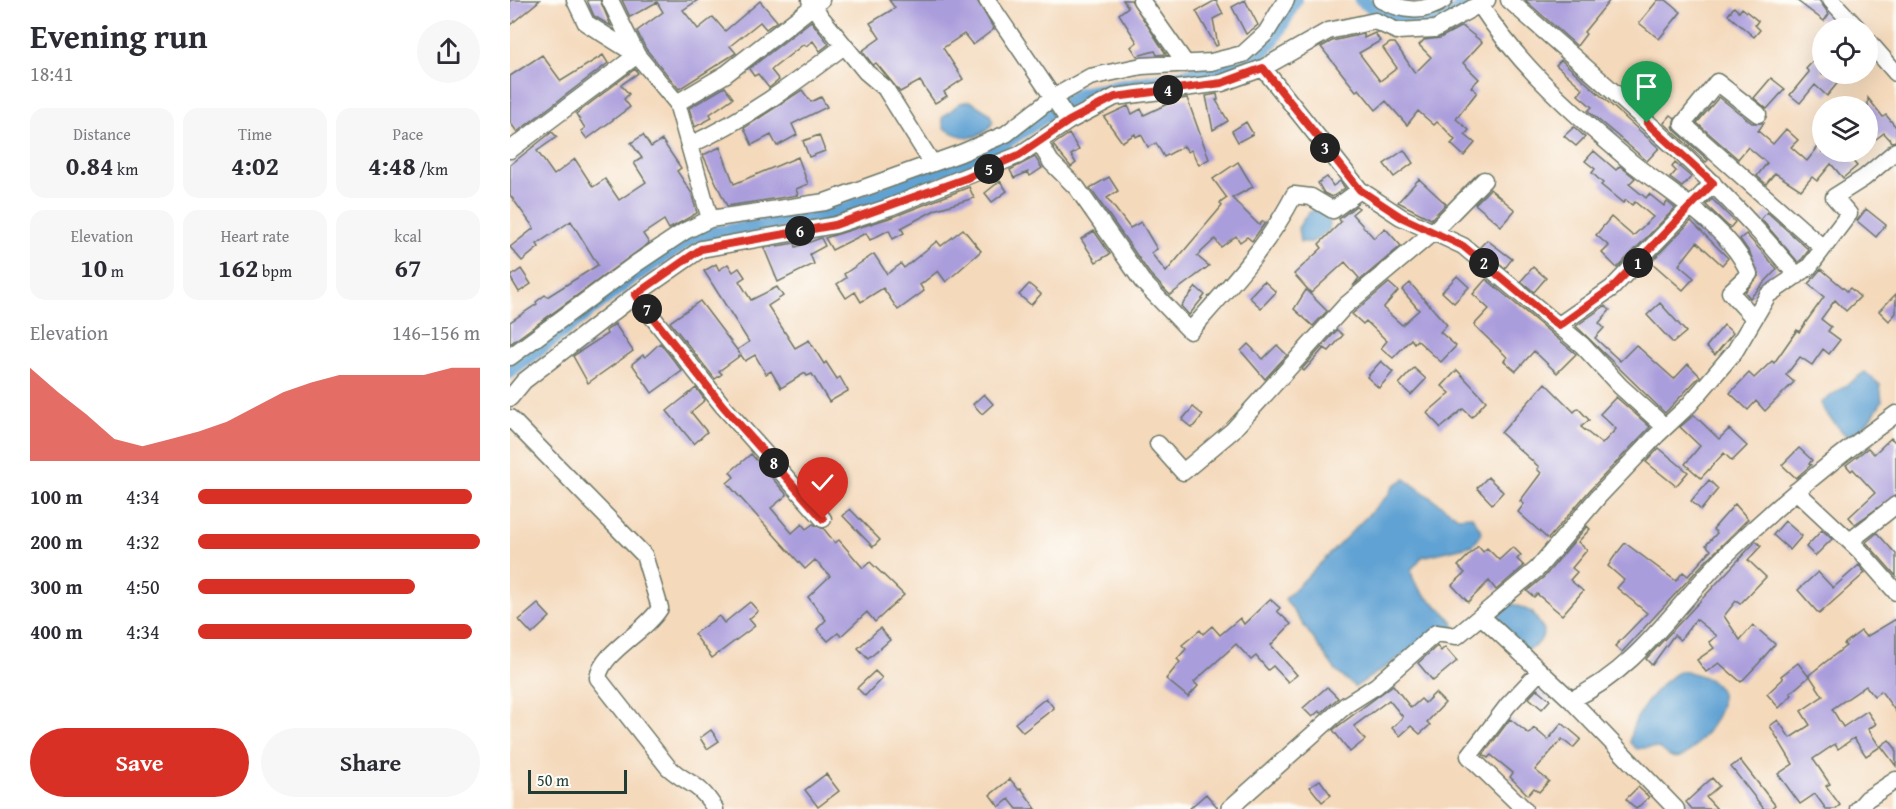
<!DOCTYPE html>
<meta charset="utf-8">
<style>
body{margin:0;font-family:"Gentium Book Plus",serif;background:#f7f7f7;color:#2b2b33;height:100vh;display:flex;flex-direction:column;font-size:22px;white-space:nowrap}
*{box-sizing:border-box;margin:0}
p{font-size:20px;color:#7c7c81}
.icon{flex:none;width:33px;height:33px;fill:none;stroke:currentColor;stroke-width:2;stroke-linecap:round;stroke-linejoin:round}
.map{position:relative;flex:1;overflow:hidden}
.side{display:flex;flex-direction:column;background:#fff;width:510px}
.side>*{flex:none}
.fabs{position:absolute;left:1302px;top:18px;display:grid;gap:12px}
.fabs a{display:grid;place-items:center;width:66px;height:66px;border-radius:50%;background:#fff;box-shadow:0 6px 24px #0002;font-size:30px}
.scale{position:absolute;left:18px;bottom:15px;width:99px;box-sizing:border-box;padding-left:6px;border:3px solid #1f3d34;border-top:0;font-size:16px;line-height:21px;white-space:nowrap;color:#1f3d34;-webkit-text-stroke:4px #fdfcf7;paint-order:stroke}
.pin{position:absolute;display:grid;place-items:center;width:51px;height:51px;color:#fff;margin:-62px -26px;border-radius:50% 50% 50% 0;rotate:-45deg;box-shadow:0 0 6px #0007}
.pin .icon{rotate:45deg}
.km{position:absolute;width:30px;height:30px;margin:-15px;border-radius:50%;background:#222;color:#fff;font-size:16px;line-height:30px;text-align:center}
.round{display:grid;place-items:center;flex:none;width:63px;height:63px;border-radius:32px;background:#f7f7f7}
.overview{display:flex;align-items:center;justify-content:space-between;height:102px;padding:0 30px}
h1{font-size:33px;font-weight:800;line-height:45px}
.metrics{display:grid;grid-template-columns:repeat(3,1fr);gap:9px;height:102px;padding:6px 30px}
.metrics div{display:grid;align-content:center;border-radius:15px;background:#f7f7f7;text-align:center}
.metrics b{font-size:26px;font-weight:800}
.metrics small{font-size:16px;font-weight:400}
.metrics p{font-size:16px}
.chart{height:168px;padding:12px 30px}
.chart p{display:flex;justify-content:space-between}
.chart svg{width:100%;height:108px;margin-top:6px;fill:#d93025;opacity:.7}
.cta{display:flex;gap:12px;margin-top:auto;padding:12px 30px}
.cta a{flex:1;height:69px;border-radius:36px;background:#d93025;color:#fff;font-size:24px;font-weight:800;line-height:69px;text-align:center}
.cta a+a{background:#f7f7f7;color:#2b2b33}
ul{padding:0 30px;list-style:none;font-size:20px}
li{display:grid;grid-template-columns:96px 72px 1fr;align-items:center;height:45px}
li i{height:15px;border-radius:8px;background:#d93025}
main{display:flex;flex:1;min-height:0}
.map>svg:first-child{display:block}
.water{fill:#60a2d3;stroke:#407084;stroke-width:1.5}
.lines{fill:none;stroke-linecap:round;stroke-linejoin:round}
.canal{stroke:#60a2d3;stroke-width:14}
.building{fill:#aa9ddc}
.minor-casing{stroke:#6a7463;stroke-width:19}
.minor{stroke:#fff;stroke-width:16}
.route-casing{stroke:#fff;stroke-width:12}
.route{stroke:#d93025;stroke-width:8}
</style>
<main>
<section class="side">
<div class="overview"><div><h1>Evening run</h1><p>18:41</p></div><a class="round"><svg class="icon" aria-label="share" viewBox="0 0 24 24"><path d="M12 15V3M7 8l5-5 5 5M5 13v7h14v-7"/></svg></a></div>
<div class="metrics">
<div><p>Distance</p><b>0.84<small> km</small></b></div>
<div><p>Time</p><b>4:02</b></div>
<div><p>Pace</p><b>4:48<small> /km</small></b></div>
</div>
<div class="metrics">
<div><p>Elevation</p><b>10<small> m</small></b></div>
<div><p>Heart rate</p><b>162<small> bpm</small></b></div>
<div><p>kcal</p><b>67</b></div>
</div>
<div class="chart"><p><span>Elevation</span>146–156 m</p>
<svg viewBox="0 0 160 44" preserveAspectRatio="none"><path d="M0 44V6L10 16L20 25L30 35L40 38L50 35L60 32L70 28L80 22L90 16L100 12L110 9L120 9L130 9L140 9L150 6L160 6V44z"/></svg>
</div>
<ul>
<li><b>100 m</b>4:34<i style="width:97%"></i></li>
<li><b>200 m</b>4:32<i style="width:100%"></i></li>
<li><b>300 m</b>4:50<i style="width:77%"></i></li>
<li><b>400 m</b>4:34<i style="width:97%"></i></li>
</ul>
<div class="cta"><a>Save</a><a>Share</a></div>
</section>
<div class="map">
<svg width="1386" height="809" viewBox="0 0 1386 809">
<rect width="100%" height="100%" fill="#fdfcf7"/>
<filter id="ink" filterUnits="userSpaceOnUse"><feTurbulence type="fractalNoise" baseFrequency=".0167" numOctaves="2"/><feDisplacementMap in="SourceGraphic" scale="12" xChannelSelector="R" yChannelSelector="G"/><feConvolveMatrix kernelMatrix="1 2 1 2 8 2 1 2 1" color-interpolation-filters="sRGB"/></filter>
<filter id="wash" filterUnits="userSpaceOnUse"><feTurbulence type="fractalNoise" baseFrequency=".008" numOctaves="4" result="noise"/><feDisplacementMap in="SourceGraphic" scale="24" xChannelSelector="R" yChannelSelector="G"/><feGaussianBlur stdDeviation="1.35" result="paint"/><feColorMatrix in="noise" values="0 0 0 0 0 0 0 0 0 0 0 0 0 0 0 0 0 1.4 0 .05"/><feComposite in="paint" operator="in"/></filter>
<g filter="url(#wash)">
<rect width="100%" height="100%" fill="#f4d9bb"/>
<!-- water -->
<path class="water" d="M 460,101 L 479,113 L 483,122 C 471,142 452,140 434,128 L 432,118 L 450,103 Z
M 807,208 L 821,216 L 819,230 L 802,242 L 790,242 L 788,228 L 797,214 Z
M 1355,372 L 1370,385 L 1372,401 C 1363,416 1353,431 1336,436 L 1315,412 L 1311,403 Z
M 895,479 L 948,517 L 962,516 L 972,532 L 963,545 L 912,557 L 901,570 C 905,600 943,608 946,632 L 895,654 L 845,687 L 827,672 L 775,599 L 879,494 L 884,485 Z
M 1001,603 L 1022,612 L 1034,630 C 1032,642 1025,649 1013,650 L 976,617 Z
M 1170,671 C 1214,677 1223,696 1197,732 C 1190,740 1181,754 1170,757 C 1161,760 1157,753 1150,749 C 1143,746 1133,748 1127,749 L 1120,743 C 1119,720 1150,681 1170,671 Z"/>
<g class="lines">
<!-- canal -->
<path class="canal" d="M 851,0 L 878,18 L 939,18 L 959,0
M 0,372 L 123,277 L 185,236 L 319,215 L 490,146 L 569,94 L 733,65 C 760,54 772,25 785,0"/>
</g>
<g id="blocks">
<!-- building -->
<path class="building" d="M 0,0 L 30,0 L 0,25 Z
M 77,0 L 90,0 L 101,26 L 84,16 Z
M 112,0 L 188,0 L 173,10 L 188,29 L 203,17 L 215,31 L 250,1 L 267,21 L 256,29 L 250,22 L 220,46 L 226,53 L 169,89 L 136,49 L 127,31 L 153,12 L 147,2 L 120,17 Z
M 379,0 L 467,0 L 484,29 L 463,45 L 454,34 L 433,48 L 453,79 L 434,92 L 437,96 L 425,103 L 410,81 L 390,92 L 366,63 L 363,65 L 352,51 L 370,38 L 360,23 L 385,8 Z
M 613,0 L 621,0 L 656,54 L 647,55 L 645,51 L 627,56 L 621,47 L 627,42 L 609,14 L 618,7 Z
M 706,0 L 713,14 L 703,19 L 708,45 L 706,46 L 686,11 Z
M 735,0 L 748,25 L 736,34 L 722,7 Z
M 1015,0 L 1100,0 L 1074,32 L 1076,34 L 1067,46 Z
M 1148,0 L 1156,0 L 1171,12 L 1149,39 L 1129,23 Z
M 1286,0 L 1309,0 L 1319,14 L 1314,21 Z
M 1224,7 L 1229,12 L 1232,8 L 1248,21 L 1245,25 L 1250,30 L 1244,37 L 1218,15 Z
M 301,21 L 319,44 L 310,51 L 303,41 L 296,46 L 294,44 L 261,70 L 269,80 L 259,88 L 248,74 L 244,76 L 239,69 Z
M 952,26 L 972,42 L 953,63 L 969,79 L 961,87 L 967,92 L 946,119 L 959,130 L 955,135 L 965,143 L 954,156 L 941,144 L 945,140 L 935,129 L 927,122 L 924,125 L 908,111 L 897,125 L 876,101 L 866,110 L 849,89 L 846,91 L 811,47 L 822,41 L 854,34 L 854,38 L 865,33 L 870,41 L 849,53 L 870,81 L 887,68 L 873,48 L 880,43 L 885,43 L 905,73 L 921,57 L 909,45 L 914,40 L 930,38 Z
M 32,55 L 51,81 L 93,55 L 98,63 L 7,132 L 0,122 L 0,76 Z
M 1305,59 L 1312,66 L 1312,74 L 1323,74 L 1330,80 L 1317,96 L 1305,85 L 1290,103 L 1280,95 L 1299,72 L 1296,69 Z
M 1051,60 L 1149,148 L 1137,161 L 1078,111 L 1082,107 L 1068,95 L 1073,89 L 1046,65 Z
M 125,69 L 128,73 L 111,85 L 119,94 L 114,99 L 120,107 L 77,139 L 71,131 L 75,128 L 66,114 Z
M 1261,78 L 1275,89 L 1257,109 L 1244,98 Z
M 215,87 L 223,98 L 200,114 L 202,118 L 185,127 L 179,108 Z
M 292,90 L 301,102 L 311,97 L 317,107 L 282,124 L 287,135 L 267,146 L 261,135 L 242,145 L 234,128 Z
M 707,94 L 708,100 L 706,100 L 718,121 L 703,130 L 696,96 Z
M 1209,97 L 1242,123 L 1254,123 L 1248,131 L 1263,144 L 1276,129 L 1288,140 L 1281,147 L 1297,161 L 1312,142 L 1312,152 L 1335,152 L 1347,166 L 1333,178 L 1321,164 L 1307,181 L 1302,177 L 1291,190 L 1265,173 L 1256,184 L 1247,176 L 1257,163 L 1238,147 L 1228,159 L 1187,123 Z
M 677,98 L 699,159 L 689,165 L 681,150 L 678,152 L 674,146 L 654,157 L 646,143 L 638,147 L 631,134 L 626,137 L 625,134 L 612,142 L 594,117 L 618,106 L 622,114 L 631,109 L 634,115 L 666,100 Z
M 1358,98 L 1373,117 L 1376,115 L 1386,127 L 1386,141 L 1382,142 L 1374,133 L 1366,139 L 1358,129 Z
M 1161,115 L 1165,118 L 1163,127 L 1166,131 L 1198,160 L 1196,162 L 1154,123 Z
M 736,122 L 743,134 L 728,142 L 722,131 Z
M 1064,127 L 1075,137 L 1066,146 L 1054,136 Z
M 42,132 L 47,137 L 27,151 L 44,175 L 65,159 L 83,187 L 95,179 L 109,200 L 136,182 L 124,163 L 132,158 L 121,143 L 133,135 L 141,147 L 152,140 L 171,168 L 167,171 L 181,192 L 187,213 L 159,229 L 154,220 L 133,234 L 139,243 L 0,344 L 0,322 L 27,304 L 26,302 L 35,295 L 37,297 L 88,265 L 61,221 L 27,244 L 29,247 L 12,261 L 0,247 L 24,228 L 0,195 L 0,165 Z
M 559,134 L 569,150 L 561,155 L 566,163 L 561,167 L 543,145 Z
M 309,135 L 315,151 L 299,157 L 293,141 Z
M 210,147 L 224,184 L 288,157 L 298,184 L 286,189 L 288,195 L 217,206 L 193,155 Z
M 894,150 L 903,163 L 884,177 L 874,164 Z
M 1084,151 L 1106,170 L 1110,166 L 1125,178 L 1119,184 L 1136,198 L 1139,194 L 1154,206 L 1157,202 L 1165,208 L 1107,268 L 1092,253 L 1099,246 L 1086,235 L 1101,217 L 1123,236 L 1143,217 L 1125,202 L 1122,205 L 1116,200 L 1113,203 L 1091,185 L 1093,183 L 1082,173 L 1085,169 L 1075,161 Z
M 525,157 L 532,168 L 520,176 L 518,172 L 504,178 L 500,170 Z
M 728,162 L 743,187 L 722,198 L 749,225 L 753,221 L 755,223 L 742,241 L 737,237 L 730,242 L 726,236 L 711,247 L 705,239 L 687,256 L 699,266 L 660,295 L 640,274 L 580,188 L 599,177 L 608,191 L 597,198 L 620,228 L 631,222 L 647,249 L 641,253 L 656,272 L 712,206 L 710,203 L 717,198 L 703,179 Z
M 1165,163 L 1181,177 L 1172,187 L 1160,178 L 1166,171 L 1162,167 Z
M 817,177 L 823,186 L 830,181 L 835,188 L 822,197 L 814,193 L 808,183 Z
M 909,179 L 936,204 L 921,219 L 888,202 Z
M 490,181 L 497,191 L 482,202 L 475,193 Z
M 459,187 L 464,198 L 427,209 L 391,228 L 394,233 L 383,239 L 379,230 L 360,240 L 356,233 L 322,250 L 315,238 L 383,217 Z
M 980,189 L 1005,210 L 991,226 L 965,204 Z
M 1202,199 L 1225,222 L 1220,228 L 1196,205 Z
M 846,206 L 849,208 L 842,214 L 864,238 L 875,228 L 891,246 L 843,286 L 849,278 L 835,262 L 801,293 L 784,274 L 812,248 L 809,244 L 831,222 L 829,219 Z
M 1356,209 L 1376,225 L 1366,237 L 1347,221 Z
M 1257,212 L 1299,250 L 1292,259 L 1288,262 L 1251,219 Z
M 1181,221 L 1218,258 L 1212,265 L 1187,242 L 1169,265 L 1184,278 L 1173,290 L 1141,262 Z
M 453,229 L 471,251 L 436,282 L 428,271 L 410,285 L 414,291 L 388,310 L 373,288 L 351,302 L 345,292 L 336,298 L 327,284 L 336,278 L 334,274 L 364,254 L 377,274 L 391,264 L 394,268 L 427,241 L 431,246 Z
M 584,231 L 600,254 L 586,262 L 571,239 Z
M 1236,234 L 1267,269 L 1240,298 L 1235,292 L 1249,275 L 1240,253 L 1230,239 Z
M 311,238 L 315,246 L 300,254 L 304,264 L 268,282 L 254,248 L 285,243 L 286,247 Z
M 977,240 L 1002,259 L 995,268 L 970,247 Z
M 206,264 L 209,270 L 218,264 L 223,272 L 229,268 L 235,277 L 229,281 L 241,300 L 267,287 L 273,296 L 258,306 L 285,348 L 299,340 L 314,364 L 316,362 L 327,379 L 330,377 L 338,391 L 319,402 L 302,374 L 297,376 L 295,373 L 271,388 L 261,371 L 256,374 L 245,355 L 235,361 L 231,355 L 209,371 L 212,374 L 205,379 L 160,322 L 190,301 L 230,354 L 227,350 L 239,342 L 194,271 Z
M 1023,267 L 1036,278 L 1024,292 L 1011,281 Z
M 11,269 L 21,284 L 9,292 L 0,277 Z
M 1311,269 L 1337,291 L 1340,288 L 1350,297 L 1336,311 L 1325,300 L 1311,319 L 1321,327 L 1318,331 L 1330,340 L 1319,354 L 1313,349 L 1302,365 L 1290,357 L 1276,375 L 1284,382 L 1255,411 L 1246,401 L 1238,410 L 1220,393 L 1239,373 L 1244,378 L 1262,361 L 1264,363 L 1287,330 L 1289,332 L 1301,315 L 1314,297 L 1298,284 Z
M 947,276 L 959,287 L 944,303 L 932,292 Z
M 976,279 L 1066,354 L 1047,373 L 1024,351 L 1006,371 L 994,361 L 997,357 L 964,325 L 979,309 L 963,294 Z
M 754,281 L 766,292 L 751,308 L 739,297 Z
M 879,283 L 888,291 L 873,308 L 892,325 L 909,310 L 892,290 L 900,283 L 937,325 L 930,332 L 946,346 L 931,362 L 907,340 L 904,343 L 901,339 L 883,358 L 871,348 L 877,341 L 856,321 L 853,324 L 842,314 Z
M 519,284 L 531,294 L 521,305 L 509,295 Z
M 686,287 L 695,295 L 679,315 L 671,306 Z
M 796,290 L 817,311 L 803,326 L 784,309 Z
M 1386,294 L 1386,313 L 1379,321 L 1369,311 Z
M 1150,303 L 1176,332 L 1163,343 L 1137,315 Z
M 1095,306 L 1100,310 L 1089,323 L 1094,328 L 1085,338 L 1110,361 L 1126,345 L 1164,379 L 1178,364 L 1190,376 L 1155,413 L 1066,326 Z
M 105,324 L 123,351 L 78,383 L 63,356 L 97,334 L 96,331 Z
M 1214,325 L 1223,333 L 1205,355 L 1196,347 Z
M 827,330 L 833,335 L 819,351 L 814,348 L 794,371 L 792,369 Z
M 150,343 L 172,371 L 142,393 L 122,364 L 133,355 L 135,357 Z
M 738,344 L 753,359 L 767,345 L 777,355 L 755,379 L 731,351 Z
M 871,361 L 883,372 L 869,388 L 857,377 Z
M 904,368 L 916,379 L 901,395 L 889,384 Z
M 947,370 L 976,401 L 962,417 L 953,409 L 931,428 L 917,413 L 940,393 L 932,386 Z
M 1035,383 L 1064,412 L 1068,408 L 1079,420 L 1071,427 L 1092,444 L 1106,429 L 1090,414 L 1106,397 L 1140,427 L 1080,490 L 1038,539 L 1008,512 L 1014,504 L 1010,501 L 1031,473 L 1027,469 L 1029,467 L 991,433 Z
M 186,388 L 195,400 L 181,412 L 197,432 L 184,444 L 157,411 Z
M 474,394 L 483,404 L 472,414 L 463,404 Z
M 683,407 L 693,415 L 682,428 L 672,420 Z
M 1184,415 L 1209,439 L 1219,429 L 1237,446 L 1222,461 L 1214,453 L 1191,478 L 1175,464 L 1190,446 L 1170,427 Z
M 1381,438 L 1386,443 L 1386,495 L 1345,524 L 1339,517 L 1365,493 L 1343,469 L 1341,471 L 1336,465 L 1358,448 L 1364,454 Z
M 1149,448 L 1178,472 L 1166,486 L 1136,462 Z
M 1289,448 L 1302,460 L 1299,464 L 1301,465 L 1286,478 L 1272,465 Z
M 241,454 L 277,495 L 261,508 L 282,533 L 292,524 L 296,529 L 303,524 L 314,529 L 325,543 L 329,540 L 353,568 L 360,562 L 394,595 L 365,622 L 357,612 L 331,636 L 328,633 L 318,641 L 307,629 L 316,620 L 298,597 L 320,576 L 305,560 L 295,569 L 217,483 L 224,477 L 220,472 Z
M 978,477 L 993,492 L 982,504 L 967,488 Z
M 1199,480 L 1208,489 L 1191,510 L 1181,501 Z
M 1225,504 L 1238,519 L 1191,566 L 1112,652 L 1105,646 L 1137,613 L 1107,588 L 1114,580 L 1098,566 L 1104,557 L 1115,543 L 1166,581 L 1173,572 L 1178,576 L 1201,550 L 1196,545 L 1207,533 L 1203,529 Z
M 340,509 L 370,540 L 363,547 L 333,516 Z
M 1275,521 L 1292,536 L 1280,550 L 1263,535 Z
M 1077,526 L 1080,529 L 1068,542 L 1077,550 L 1062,568 L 1067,572 L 1060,580 L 1073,591 L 1052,615 L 1027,594 L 1024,597 L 1017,591 L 1035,576 Z
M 1312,530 L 1322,539 L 1305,556 L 1296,547 Z
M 1367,533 L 1386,554 L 1386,576 L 1356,542 Z
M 1246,541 L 1251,546 L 1238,560 L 1256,577 L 1230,604 L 1226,601 L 1214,616 L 1230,640 L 1243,625 L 1265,644 L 1249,663 L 1231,682 L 1209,663 L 1196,672 L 1187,660 L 1204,648 L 1199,642 L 1207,636 L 1186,619 L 1170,640 L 1164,635 L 1142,665 L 1136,659 Z
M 968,546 L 973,552 L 977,548 L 989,560 L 1003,547 L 1011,555 L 1007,559 L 1014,566 L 986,590 L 979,581 L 958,602 L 942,585 L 955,573 L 948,566 Z
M 1349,565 L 1355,573 L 1309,614 L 1288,590 L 1308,572 L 1323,588 Z
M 760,599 L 770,608 L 767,611 L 781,624 L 761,645 L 787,675 L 778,682 L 763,666 L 758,670 L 746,656 L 741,660 L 726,644 L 684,682 L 688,686 L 678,697 L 656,679 L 670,662 L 667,659 L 676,649 L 672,645 L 690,630 L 693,634 L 702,626 L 710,635 L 730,618 L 734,624 Z
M 240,602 L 248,611 L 239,619 L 245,626 L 202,658 L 184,634 L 209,616 L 214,623 Z
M 28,604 L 40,617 L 22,634 L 9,620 Z
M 1386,619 L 1386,712 L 1371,691 L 1364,696 L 1356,686 L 1322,709 L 1333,727 L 1357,711 L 1366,724 L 1358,729 L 1370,747 L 1356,756 L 1344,738 L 1328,749 L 1325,744 L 1303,759 L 1320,784 L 1316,786 L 1330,805 L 1325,809 L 1316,809 L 1305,794 L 1290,804 L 1268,774 L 1283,764 L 1260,726 L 1268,720 L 1280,738 L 1300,725 L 1291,711 L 1313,696 L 1299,675 L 1336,646 L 1334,644 L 1351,631 L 1356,637 Z
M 370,628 L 380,640 L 358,659 L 348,648 Z
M 927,646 L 931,651 L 935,647 L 947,661 L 923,681 L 908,663 Z
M 1288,663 L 1299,677 L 1280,693 L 1282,695 L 1269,708 L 1257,694 L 1273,679 L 1271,676 Z
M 365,671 L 372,678 L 355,696 L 347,688 Z
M 883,685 L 901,708 L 911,699 L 915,703 L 925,693 L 935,703 L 917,722 L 920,725 L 910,734 L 901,726 L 890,736 L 882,728 L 893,717 L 879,700 L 844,726 L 855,740 L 840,752 L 823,730 Z
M 817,687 L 828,698 L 811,713 L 809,711 L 802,717 L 793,708 Z
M 1027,689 L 1040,700 L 1032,709 L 1019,698 Z
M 536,698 L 544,708 L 513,732 L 505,723 Z
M 1000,719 L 1019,734 L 1024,728 L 1038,740 L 1052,723 L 1071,739 L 1063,748 L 1052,739 L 1025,770 L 1039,781 L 1029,792 L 1024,788 L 1018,795 L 1000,777 L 1003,773 L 981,755 L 978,758 L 973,755 Z
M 201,730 L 209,741 L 197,749 L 190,738 Z
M 1379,740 L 1386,749 L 1386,766 L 1371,746 Z
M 1230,760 L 1265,805 L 1260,809 L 1254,809 L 1221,767 Z
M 316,774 L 329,791 L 308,807 L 295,790 Z
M 1202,778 L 1209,786 L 1196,797 L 1207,809 L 1182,809 L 1176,802 Z
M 500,779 L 509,790 L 511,788 L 526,809 L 507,809 L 499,799 L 489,807 L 480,795 Z
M 810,780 L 821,795 L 812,802 L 800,787 Z
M 1128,787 L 1139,797 L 1126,809 L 1116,799 Z
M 696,794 L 709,809 L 679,809 Z"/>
</g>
</g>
<g filter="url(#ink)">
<use href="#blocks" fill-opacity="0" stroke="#6a7463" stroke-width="1.5"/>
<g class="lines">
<defs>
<path id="minor" d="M 300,0 L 310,16 L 356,72 L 375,88 L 422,163
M 477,0 L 559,121
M 631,0 L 676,64
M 871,0 C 893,11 913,14 934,0
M 977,0 L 925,29 L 887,31 L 865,21 L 818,31 L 753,68 L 850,190 L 891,217 L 953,246 L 1072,345 L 1110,386 L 1155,427
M 999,0 C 1099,89 1203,173 1287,276
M 1321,0 L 1347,28
M 970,5 C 1010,67 1065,115 1121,162 C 1158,192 1223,229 1239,274 L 1220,292 L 1244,318
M 1358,41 L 1386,73
M 167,103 L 216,74 L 311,0
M 1248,114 L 1207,82 L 1173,124 L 1313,248
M 529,142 L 541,162 L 567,188 L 632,281 L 680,331 C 718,288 758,246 784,195 L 801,197 L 823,210 L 850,190
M 180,145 C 236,119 285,83 334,46
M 0,150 L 127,55 L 76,23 L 65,0
M 200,219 L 315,202 L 451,153 L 496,134 L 541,99 L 580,77 L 632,66 L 701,62 L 733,54 L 756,33 L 776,0
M 125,295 L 213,406 L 313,519
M 1049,325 L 1102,288 L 1203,183
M 0,357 L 127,263 L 175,231 L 200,219 L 167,103 L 127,55 L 100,0
M 0,398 L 14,381 L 128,293 L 191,249 L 325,225 L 380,207 L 509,155 L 559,121 L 605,97 L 712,83 L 753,68
M 0,418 L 134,555 L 150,608 C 135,633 92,651 88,678 L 158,767 C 179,786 188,781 205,809
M 648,444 L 673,472 L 722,431 L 835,306 L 922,233 L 974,180
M 1286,491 L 1350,551 L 1386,592
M 1340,541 L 1386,505
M 971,616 L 1061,700 L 1166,809
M 1061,700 C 1129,669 1166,604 1217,554 C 1270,502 1326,457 1386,414
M 719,809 L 836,705 L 866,686 L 926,633 L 947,636 L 1027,569 L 1088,497 L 1147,435 L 1179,405 L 1225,351 L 1258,295 L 1299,267 L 1339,214 L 1324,197 L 1354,178 L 1386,151
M 1014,809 L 959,756 L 998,705 L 1030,671
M 1348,809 L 1357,799 L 1386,780"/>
</defs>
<!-- minor casing -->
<use href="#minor" class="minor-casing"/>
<!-- minor -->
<use href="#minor" class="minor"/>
</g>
</g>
<g class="lines" filter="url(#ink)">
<defs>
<path id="route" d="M 313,519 L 213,406 L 125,295 L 191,249 L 325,225 L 457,178 L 509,155 L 559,121 L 605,97 L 712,83 L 753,68 L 850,190 L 891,217 L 953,246 L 1049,326 L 1102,288 L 1203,183 L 1137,123"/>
</defs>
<!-- route casing -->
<use href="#route" class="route-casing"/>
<!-- route -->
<use href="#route" class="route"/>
</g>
</svg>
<div class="fabs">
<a><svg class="icon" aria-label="locate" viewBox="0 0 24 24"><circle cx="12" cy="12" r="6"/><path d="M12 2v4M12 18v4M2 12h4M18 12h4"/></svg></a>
<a><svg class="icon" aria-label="layers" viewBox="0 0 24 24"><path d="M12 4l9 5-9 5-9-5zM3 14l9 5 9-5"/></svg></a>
</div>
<div class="scale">50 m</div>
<div class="pin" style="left:1137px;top:123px;background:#1e9e55"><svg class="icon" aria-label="arrive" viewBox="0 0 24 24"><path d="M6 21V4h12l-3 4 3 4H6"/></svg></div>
<div class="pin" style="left:313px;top:519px;background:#d93025"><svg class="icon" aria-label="check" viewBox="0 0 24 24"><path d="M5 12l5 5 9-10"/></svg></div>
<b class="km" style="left:1128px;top:263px">1</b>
<b class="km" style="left:974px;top:263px">2</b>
<b class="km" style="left:815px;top:148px">3</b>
<b class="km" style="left:658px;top:90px">4</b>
<b class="km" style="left:479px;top:169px">5</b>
<b class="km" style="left:290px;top:231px">6</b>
<b class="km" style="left:137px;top:309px">7</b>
<b class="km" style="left:264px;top:463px">8</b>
</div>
</main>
